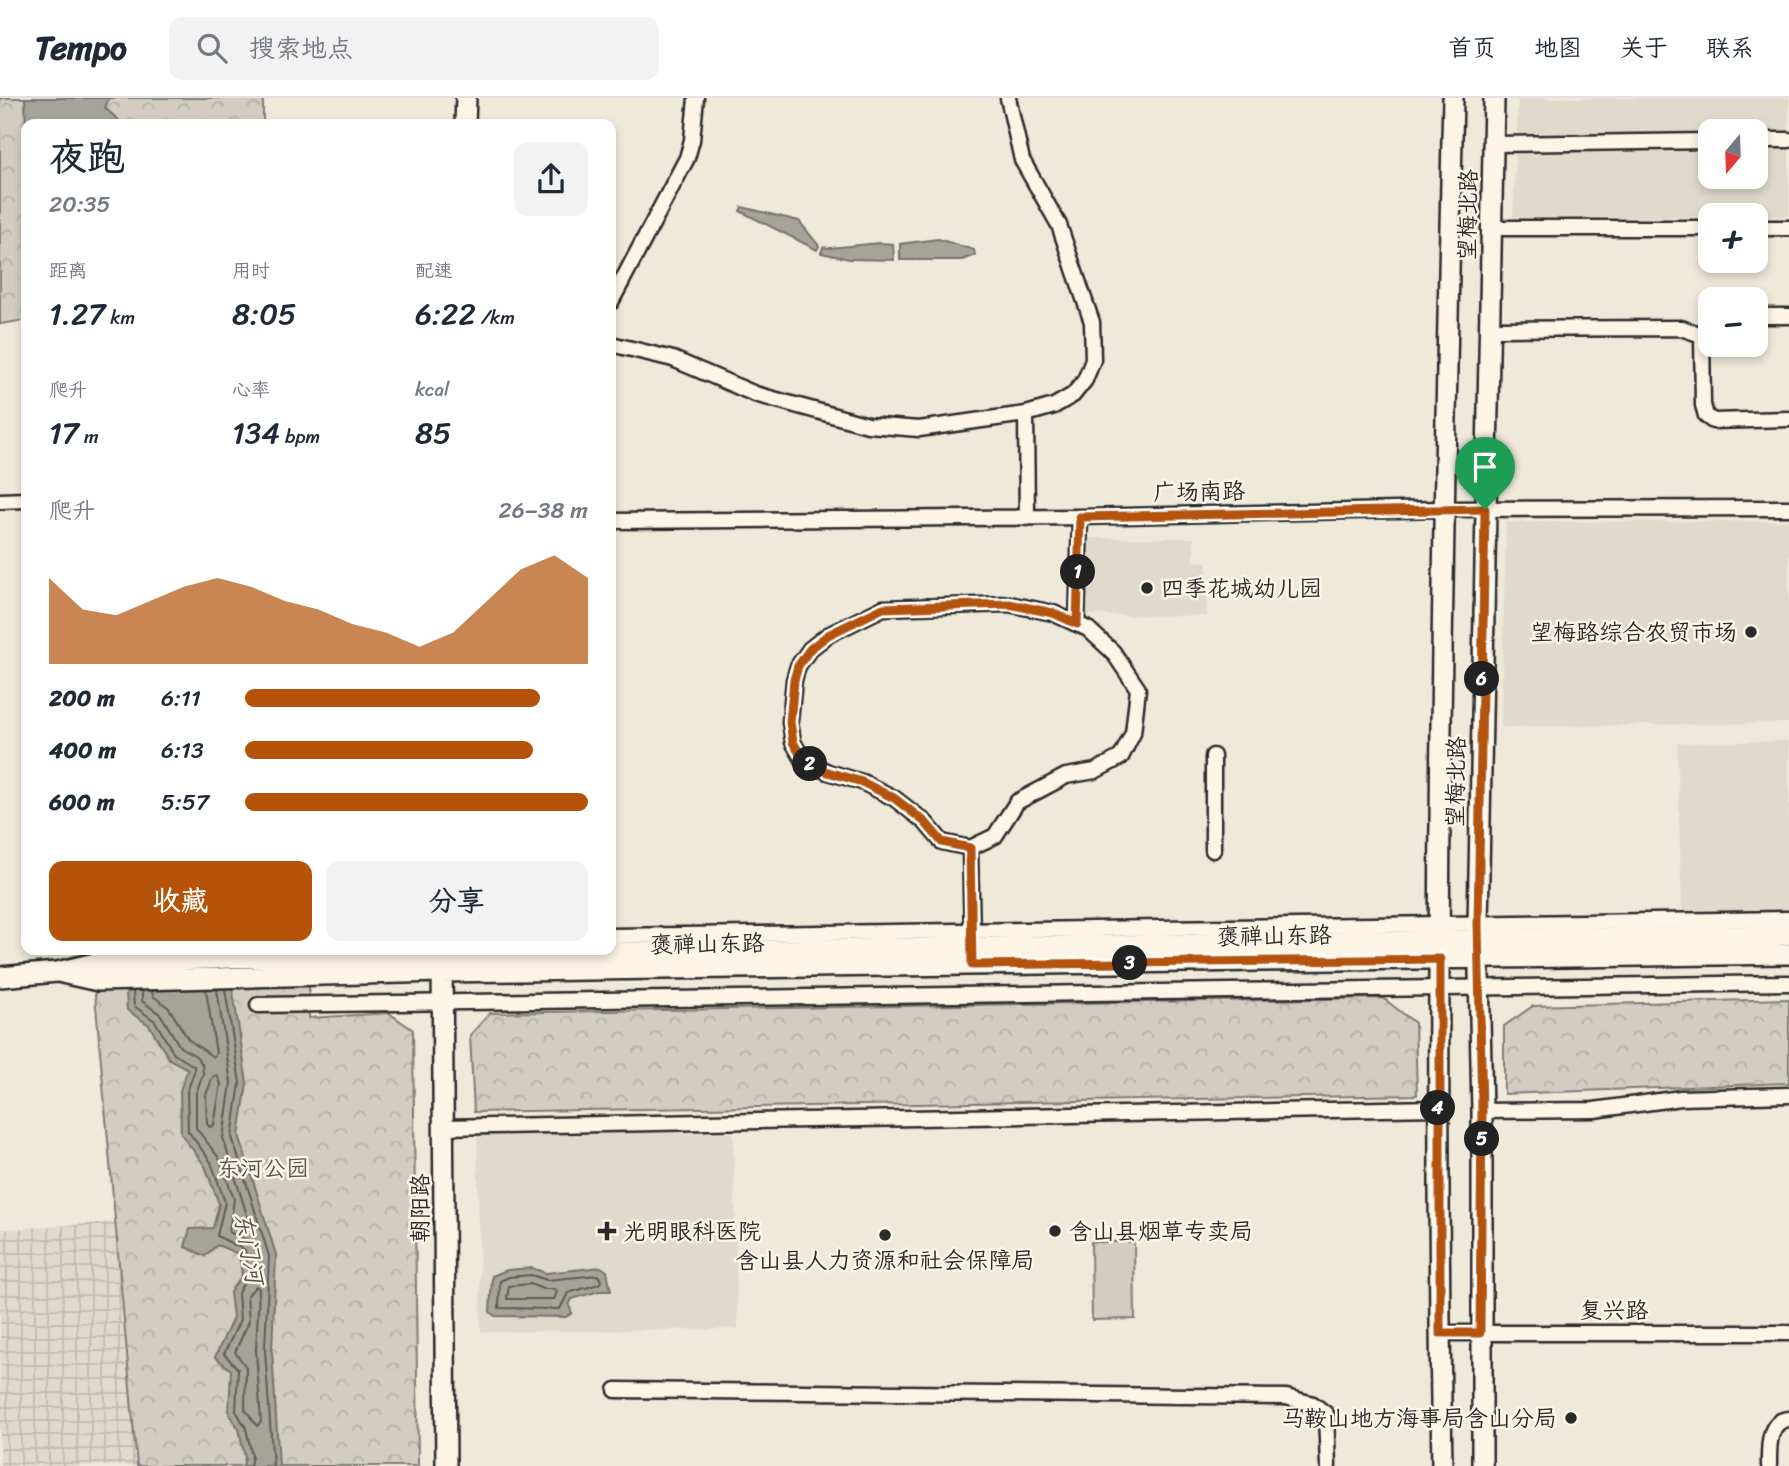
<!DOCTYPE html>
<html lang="zh">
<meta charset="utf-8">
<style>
body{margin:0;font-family:Sriracha,"LXGW WenKai TC",sans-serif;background:#f2f2f3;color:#1f2937;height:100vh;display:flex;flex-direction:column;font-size:26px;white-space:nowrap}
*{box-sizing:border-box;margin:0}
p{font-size:23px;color:#747a83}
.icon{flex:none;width:38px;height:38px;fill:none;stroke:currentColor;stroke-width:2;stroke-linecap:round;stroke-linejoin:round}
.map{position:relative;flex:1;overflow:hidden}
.details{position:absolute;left:21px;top:21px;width:595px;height:836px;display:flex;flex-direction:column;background:#fff;border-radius:14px;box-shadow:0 4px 10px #0003}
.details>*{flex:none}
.needle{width:46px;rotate:199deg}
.fabs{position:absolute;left:1698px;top:21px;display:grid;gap:14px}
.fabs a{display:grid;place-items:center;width:70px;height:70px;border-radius:14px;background:#fff;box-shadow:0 4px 10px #0003;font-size:35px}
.pin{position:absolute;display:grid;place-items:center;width:60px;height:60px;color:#fff;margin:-72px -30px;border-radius:50% 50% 50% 0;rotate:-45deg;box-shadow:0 0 7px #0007}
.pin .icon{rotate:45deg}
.km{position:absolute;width:35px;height:35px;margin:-18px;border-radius:50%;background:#222;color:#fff;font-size:19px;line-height:35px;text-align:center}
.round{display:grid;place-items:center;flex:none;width:74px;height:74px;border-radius:14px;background:#f2f2f3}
.headline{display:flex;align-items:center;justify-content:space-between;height:119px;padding:0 28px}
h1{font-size:38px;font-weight:600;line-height:52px}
.stats{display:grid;grid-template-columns:repeat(3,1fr);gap:10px;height:119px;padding:7px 28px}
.stats div{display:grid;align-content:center}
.stats b{font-size:30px;font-weight:600}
.stats small{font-size:19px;font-weight:400}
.stats p{font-size:19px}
.chart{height:196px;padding:14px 28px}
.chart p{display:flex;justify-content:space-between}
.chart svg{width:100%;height:126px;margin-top:7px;fill:#b45309;opacity:.7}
.primary-button{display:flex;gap:14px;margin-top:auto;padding:14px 28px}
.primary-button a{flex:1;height:80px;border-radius:14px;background:#b45309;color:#fff;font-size:28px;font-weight:600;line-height:80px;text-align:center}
.primary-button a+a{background:#f2f2f3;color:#1f2937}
ul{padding:0 28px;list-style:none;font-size:23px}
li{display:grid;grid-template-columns:112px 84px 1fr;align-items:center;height:52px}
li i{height:18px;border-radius:9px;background:#b45309}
header{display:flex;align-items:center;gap:42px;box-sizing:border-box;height:98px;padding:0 35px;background:#fff;border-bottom:2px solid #e0e1e3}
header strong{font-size:33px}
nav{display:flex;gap:38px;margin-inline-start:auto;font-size:24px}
.search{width:490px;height:63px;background:#f2f2f3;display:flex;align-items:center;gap:18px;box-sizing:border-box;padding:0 24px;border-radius:14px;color:#747a83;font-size:26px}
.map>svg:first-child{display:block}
.built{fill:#e0dacc;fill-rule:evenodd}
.industrial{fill:url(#industrial-grid)}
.park{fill:url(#park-crowns);stroke:#7e7c76;stroke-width:2}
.pitch{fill:#d2cdc0;stroke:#7e7c76;stroke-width:2}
.water{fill:#a6a399;stroke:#75736d;stroke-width:2}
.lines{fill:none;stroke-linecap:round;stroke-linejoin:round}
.shore{stroke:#5c5b57;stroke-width:2}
.minor-casing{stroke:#2b2b2b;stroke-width:19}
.major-casing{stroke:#2b2b2b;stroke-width:24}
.minor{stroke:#fcf5e5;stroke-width:14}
.major{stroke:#fcf5e5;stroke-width:19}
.route-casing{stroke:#fff;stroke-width:14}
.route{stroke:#b45309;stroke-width:9}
.poi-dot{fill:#2b2b2b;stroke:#fcf5e5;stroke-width:2.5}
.labels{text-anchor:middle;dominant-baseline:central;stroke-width:5;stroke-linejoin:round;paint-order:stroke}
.street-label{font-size:23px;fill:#2b2b2b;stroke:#fcf5e5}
.poi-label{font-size:23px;fill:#2b2b2b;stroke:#fcf5e5;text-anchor:start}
.park-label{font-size:23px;fill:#555450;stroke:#fcf5e5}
.water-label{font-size:24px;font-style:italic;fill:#565552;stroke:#fcf5e5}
</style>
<header>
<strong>Tempo</strong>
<div class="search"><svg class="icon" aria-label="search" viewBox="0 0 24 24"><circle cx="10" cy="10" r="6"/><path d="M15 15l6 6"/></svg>搜索地点</div>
<nav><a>首页</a><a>地图</a><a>关于</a><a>联系</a></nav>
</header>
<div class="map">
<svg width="1789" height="1368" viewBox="0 0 1789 1368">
<defs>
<pattern id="industrial-grid" width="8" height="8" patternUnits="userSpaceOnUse" patternTransform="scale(1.75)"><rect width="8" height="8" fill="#e0dacc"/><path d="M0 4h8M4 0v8" fill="none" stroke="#c0bbaf"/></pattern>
<pattern id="park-crowns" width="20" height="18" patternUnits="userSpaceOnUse" patternTransform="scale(1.75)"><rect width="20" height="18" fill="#d2cdc0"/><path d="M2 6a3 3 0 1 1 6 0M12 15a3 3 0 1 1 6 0" fill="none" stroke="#b4b0a5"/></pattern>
</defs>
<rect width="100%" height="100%" fill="#efe9da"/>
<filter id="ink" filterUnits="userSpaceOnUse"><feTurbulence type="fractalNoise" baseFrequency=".0143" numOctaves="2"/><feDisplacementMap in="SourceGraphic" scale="14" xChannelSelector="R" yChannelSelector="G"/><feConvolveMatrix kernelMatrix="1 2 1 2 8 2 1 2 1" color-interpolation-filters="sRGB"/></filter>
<g filter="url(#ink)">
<!-- built -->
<path class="built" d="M 1518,0 L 1789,0 L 1789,118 L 1513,120 ZM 1710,33 L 1755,33 L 1755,79 L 1710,79 Z
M 1789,423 L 1789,625 L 1501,629 L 1506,424 Z
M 1087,440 L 1194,440 L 1194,463 L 1207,464 L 1207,518 L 1086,517 Z
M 1789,643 L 1789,813 L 1682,815 L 1677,645 Z
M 477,1034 L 733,1035 L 738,1231 L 481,1234 Z"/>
<!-- industrial -->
<path class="industrial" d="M 115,1124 L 137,1368 L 0,1368 L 0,1132 Z"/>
<!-- park -->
<path class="park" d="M 0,0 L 263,0 L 263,26 L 26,26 L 26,222 L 0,226 Z
M 91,852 L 309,852 L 309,920 L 389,915 L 413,932 L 418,1368 L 137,1368 Z
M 1383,900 L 1415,925 L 1417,997 L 474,1014 L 470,937 L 490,915 Z
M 1789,901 L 1789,985 L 1504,996 L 1504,928 L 1533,908 Z"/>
<!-- pitch -->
<path class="pitch" d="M 1091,1144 L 1134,1144 L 1135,1221 L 1092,1222 Z"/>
<!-- water -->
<path class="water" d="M 109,0 L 105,10 L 123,26 L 26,26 L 26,35 L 25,0 Z
M 742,109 L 799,123 L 819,148 L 817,152 L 740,113 Z
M 938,141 L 974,152 L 975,157 L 962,162 L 900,162 L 900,146 Z
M 879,145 L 893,146 L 894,162 L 849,161 L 821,155 L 823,149 L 830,150 Z
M 124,852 L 229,852 L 229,867 L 247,985 L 239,1037 L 276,1157 L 272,1252 L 279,1368 L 243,1368 L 245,1360 L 239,1331 L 229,1315 L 231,1272 L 215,1259 L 233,1220 L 230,1194 L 242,1177 L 239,1156 L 217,1147 L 205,1158 L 185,1149 L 190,1131 L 213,1130 L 219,1106 L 205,1068 L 181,1036 L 180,992 L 188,971 L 169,961 L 149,927 L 127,912 Z
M 601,1169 L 607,1173 L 611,1193 L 599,1193 L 572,1201 L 569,1207 L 572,1215 L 566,1219 L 495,1218 L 490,1214 L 492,1178 L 507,1172 L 532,1170 L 546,1175 Z"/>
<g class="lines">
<!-- shore -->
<path class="shore" d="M 225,891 L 240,985 L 232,1039 L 269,1158 L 265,1252 L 273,1368
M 133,893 L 134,908 L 155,923 L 174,956 L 194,968 L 194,974 L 187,994 L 188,1033 L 211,1064 L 225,1104 L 217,1138 L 245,1152 L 249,1175 L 238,1195 L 240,1222 L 224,1256 L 238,1271 L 236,1313 L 246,1330 L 252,1358 L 250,1368
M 142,893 L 142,903 L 161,917 L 180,949 L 196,958 L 202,966 L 203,976 L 196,995 L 196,1030 L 219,1060 L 234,1101 L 229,1134 L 251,1144 L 254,1140 L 223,1040 L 231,985 L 217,891
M 152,893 L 153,898 L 169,910 L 188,941 L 213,959 L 216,955 L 206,892
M 217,977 L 221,986 L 214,1027 L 210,1029 L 207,1026 L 206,997 L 213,979 Z
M 531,1177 L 547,1182 L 598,1177 L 601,1183 L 599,1186 L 568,1195 L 560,1211 L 499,1210 L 500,1183 L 509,1179 Z
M 530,1186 L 543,1191 L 555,1191 L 557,1194 L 554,1201 L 507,1201 L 509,1188 Z
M 256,1188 L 259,1191 L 256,1252 L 261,1324 L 257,1328 L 245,1311 L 246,1269 L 235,1254 L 249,1223 L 247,1198 Z"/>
<defs>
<path id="minor" d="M 1755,42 L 1789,42
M 1493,46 L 1710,43
M 1491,130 L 1710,130
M 1755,130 L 1789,130
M 611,204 L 687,60 L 692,42 L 696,0
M 1755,218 L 1789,218
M 1491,231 L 1681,230 L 1702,237 L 1703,307 L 1706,318 L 1713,323 L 1789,321
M 611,246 L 673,261 L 755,296 L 868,327 L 919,331 L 975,323 L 1026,316 L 1054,308 L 1073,297 L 1085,282 L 1093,262 L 1092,224 L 1059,127 L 1022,62 L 1008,0
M 1026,316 L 1027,420
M 0,403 L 26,402
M 611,423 L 1080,419 L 1443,411 L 1789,410
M 1009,506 L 1053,515 L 1088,531 L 1113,554 L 1138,591 L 1133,635 L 1121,659 L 1095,673 L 1066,678 L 1017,704 L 995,738 L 970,750 L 942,744 L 925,724 L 894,700 L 862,684 L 828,674 L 804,663 L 793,644 L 790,624 L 794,582 L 798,568 L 810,551 L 828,537 L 883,510 Z
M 1077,526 L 1080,419
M 1213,658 L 1213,752
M 970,750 L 972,840
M 611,838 L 1789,821
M 258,907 L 1789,885
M 1482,1013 L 1594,1012 L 1681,1000 L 1789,997
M 444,1029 L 1438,1010
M 1440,1235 L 1789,1235
M 616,1292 L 1286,1299 L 1313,1306 L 1326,1316 L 1328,1368
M 1769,1368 C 1769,1352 1767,1322 1789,1321"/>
<path id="major" d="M 465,26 L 466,0
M 442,862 L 446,1368
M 62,875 L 98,883 L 441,874 L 1789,856
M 0,879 L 57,874 L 95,865 L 230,860 L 1789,837
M 1442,1368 C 1434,912 1442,456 1453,0
M 1482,1368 L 1482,1013 L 1478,826 L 1494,0"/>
</defs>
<!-- minor casing -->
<use href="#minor" class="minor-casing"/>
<!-- major casing -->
<use href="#major" class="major-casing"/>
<!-- minor -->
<use href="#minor" class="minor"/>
<!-- major -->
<use href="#major" class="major"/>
</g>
</g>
<g class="lines" filter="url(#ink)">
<defs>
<path id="route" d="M 1485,411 L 1478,826 L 1482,1013 L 1480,1235 L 1440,1235 L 1440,861 L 972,867 L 970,750 L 942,744 L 925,724 L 894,700 L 862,684 L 828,674 L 804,663 L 793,644 L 790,624 L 794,582 L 798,568 L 810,551 L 828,537 L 883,510 L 1009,506 L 1053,515 L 1077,526 L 1080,419 Z"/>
</defs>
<!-- route casing -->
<use href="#route" class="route-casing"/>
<!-- route -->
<use href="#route" class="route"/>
</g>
<!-- markers -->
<g class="poi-dot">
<circle cx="1147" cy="490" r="7"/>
<circle cx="1751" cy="534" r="7"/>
<path d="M603.5 1122.5h7v7h7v7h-7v7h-7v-7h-7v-7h7z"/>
<circle cx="1055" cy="1133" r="7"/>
<circle cx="885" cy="1137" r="7"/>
<circle cx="1571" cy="1320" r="7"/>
</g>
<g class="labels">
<!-- street labels -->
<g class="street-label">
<text transform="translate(1468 117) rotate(-89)">望梅北路</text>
<text transform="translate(1199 394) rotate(-1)">广场南路</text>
<text transform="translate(1456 684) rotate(-89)">望梅北路</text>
<text transform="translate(1274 838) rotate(-1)">褒禅山东路</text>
<text transform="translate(707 846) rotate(-1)">褒禅山东路</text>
<text transform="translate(420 1110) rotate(-90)">朝阳路</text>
<text x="1614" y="1212">复兴路</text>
</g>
<!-- poi labels -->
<g class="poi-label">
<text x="1161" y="490">四季花城幼儿园</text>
<text x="1737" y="534" text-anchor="end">望梅路综合农贸市场</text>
<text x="623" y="1133">光明眼科医院</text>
<text x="1069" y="1133">含山县烟草专卖局</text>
<text x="885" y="1162" text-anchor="middle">含山县人力资源和社会保障局</text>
<text x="1557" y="1320" text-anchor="end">马鞍山地方海事局含山分局</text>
</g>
<!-- park labels -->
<g class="park-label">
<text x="263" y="1070">东河公园</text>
</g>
<!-- water labels -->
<g class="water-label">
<text transform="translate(249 1150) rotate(80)">东门河</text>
</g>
</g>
</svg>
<div class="fabs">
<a><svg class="needle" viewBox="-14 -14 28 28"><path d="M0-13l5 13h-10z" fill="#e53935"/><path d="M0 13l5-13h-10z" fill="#747a83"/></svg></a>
<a>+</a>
<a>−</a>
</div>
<div class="pin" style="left:1485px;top:411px;background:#1e9e55"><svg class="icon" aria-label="arrive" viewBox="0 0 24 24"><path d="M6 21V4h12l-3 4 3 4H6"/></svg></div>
<b class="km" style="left:1078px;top:474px">1</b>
<b class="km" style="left:810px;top:666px">2</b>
<b class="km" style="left:1130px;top:865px">3</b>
<b class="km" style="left:1438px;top:1010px">4</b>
<b class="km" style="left:1482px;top:1041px">5</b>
<b class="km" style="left:1482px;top:581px">6</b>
<section class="details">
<div class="headline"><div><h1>夜跑</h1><p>20:35</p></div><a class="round"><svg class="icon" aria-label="share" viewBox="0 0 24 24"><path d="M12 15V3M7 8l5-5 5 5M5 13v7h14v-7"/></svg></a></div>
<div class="stats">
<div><p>距离</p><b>1.27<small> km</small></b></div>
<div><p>用时</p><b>8:05</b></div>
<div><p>配速</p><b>6:22<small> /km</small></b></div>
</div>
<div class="stats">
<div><p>爬升</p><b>17<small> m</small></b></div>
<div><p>心率</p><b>134<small> bpm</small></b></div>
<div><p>kcal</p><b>85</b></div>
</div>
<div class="chart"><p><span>爬升</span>26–38 m</p>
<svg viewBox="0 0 160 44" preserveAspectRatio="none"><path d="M0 44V14L10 25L20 27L30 22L40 17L50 14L60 17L70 22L80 25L90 30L100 33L110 38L120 33L130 22L140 11L150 6L160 14V44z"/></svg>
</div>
<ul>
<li><b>200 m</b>6:11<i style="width:86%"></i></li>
<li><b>400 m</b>6:13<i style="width:84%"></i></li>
<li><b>600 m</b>5:57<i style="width:100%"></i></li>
</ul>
<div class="primary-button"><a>收藏</a><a>分享</a></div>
</section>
</div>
